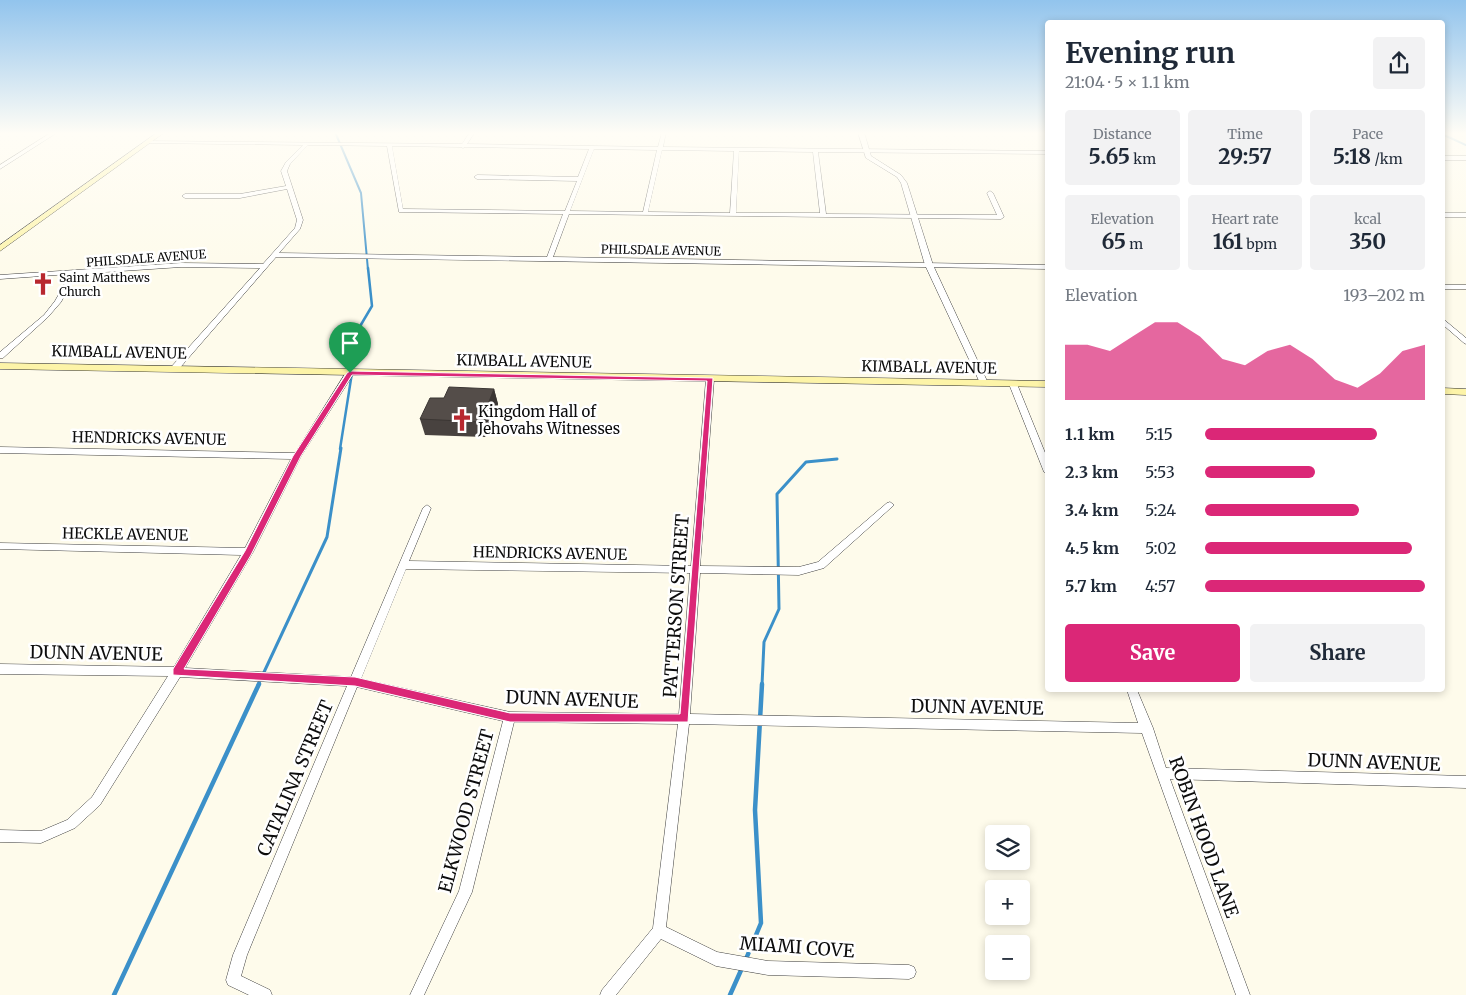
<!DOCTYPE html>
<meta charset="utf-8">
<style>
body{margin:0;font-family:Merriweather,serif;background:#f2f2f3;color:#1f2937;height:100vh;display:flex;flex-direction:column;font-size:19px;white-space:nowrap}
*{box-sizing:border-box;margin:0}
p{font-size:16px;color:#747a83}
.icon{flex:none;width:28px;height:28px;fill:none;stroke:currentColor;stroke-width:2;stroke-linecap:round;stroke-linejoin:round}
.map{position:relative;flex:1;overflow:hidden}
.side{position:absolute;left:1045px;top:20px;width:400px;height:672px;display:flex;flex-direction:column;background:#fff;border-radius:5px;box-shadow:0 2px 8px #0003}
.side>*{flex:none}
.buttons{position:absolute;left:985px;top:825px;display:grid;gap:10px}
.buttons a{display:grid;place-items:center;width:45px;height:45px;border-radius:5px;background:#fff;box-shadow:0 2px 8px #0003;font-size:25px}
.pin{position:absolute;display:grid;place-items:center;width:42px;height:42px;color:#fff;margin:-51px -21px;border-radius:50% 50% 50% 0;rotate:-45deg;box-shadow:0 0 5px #0007}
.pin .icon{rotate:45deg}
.round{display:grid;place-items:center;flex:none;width:52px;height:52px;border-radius:5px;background:#f2f2f3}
.headline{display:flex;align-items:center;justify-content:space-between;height:85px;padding:0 20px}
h1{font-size:28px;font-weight:700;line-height:38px}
.metrics{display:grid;grid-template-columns:repeat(3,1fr);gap:8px;height:85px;padding:5px 20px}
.metrics div{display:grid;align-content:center;border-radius:5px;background:#f2f2f3;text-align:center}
.metrics b{font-size:21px;font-weight:700}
.metrics small{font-size:14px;font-weight:400}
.metrics p{font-size:14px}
.chart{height:140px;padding:10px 20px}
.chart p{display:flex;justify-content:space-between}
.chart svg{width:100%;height:90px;margin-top:5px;fill:#db2777;opacity:.7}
.action{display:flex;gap:10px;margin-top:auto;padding:10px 20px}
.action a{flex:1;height:58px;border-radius:5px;background:#db2777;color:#fff;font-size:20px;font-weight:700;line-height:58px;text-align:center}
.action a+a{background:#f2f2f3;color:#1f2937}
ul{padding:0 20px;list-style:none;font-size:16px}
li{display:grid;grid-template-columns:80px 60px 1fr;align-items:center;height:38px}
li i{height:12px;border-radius:6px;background:#db2777}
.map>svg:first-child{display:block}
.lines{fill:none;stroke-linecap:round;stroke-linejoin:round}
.stream-far3{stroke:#3b90c9;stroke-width:2}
.stream-far2{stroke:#3b90c9;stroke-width:2.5}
.stream-far1{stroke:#3b90c9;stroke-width:3}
.stream{stroke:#3b90c9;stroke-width:4.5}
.minor-casing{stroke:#3f3f3f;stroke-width:1}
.tertiary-casing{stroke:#3f3f3f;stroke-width:1}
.secondary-casing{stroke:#2e2e2e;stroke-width:1}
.minor{fill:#fff;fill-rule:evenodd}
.tertiary{fill:#fff;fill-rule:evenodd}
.secondary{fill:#fdf4a8;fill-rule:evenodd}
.wall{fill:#48423f}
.shaded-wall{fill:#3b3633}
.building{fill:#544d49;stroke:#3b3633}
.route{fill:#db2777;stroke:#fff;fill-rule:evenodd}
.labels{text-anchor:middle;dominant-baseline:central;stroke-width:5;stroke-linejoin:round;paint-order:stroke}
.far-street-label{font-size:12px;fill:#0c0c0c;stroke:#fff}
.far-poi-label{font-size:12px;fill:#0c0c0c;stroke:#fff;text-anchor:start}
.street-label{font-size:15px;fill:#0c0c0c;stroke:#fff}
.poi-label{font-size:15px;fill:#0c0c0c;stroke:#fff;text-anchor:start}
.near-street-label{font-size:18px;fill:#0c0c0c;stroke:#fff}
</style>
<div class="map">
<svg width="1466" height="995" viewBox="0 0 1466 995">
<rect width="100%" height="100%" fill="#fefbeb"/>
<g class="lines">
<!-- stream-far3 -->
<path class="stream-far3" d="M 335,132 L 361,193 L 368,270
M 1442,134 L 1466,145"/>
<!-- stream-far2 -->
<path class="stream-far2" d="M 340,449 L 359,328 L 372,306 L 368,268"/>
<!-- stream-far1 -->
<path class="stream-far1" d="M 258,685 L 327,537 L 341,448
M 762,685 L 764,642 L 779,609 L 777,494 L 806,462 L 837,459"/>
<!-- stream -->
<path class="stream" d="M 746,959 L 761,923 L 755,810 L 762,684
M 114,995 L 259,684
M 730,995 L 742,968"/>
<defs>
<path id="minor" d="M 52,132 L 58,132 L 0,169 L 0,165 Z
M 470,132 L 475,132 L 467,144 L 658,147 L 662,132 L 666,132 L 663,147 L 1048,151 L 1048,154 L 818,152 L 826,214 L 997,215 L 987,193 L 990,191 L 993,193 L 1004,217 L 1001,219 L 569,214 L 553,257 L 1048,265 L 1048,269 L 276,257 L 178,370 L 175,370 L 171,368 L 172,366 L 260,268 L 181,267 L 76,274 L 61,302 L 48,317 L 3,358 L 0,358 L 0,352 L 44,315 L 55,301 L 70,274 L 0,279 L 0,275 L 181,263 L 263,264 L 295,228 L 297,220 L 287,189 L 240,198 L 185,198 L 182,196 L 185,194 L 240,194 L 286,186 L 281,171 L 286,162 L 303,145 L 148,143 L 146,143 L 146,141 L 462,144 ZM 308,145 L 387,146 L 399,212 L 563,214 L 547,257 L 279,253 L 300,229 L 303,220 L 287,171 L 290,164 ZM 392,146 L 461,147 L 463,148 L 465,147 L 589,149 L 578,177 L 477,175 L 474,177 L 477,179 L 577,181 L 565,211 L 403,209 ZM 594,149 L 657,150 L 643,212 L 570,211 ZM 662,150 L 734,151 L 730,213 L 648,212 ZM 739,151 L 813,152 L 820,213 L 736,213 Z
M 1442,156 L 1466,156 L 1466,160 L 1442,160 Z
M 1442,213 L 1466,213 L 1466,217 L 1442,217 Z
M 1442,285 L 1466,285 L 1466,289 L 1442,289 Z
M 1442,318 L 1466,338 L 1466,344 L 1464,343 L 1442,324 Z
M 347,371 L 350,371 L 354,373 L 301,456 L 253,552 L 185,668 L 351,677 L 423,508 L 427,505 L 431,508 L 409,561 L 691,566 L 706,379 L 710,377 L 714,379 L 700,566 L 799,567 L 818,562 L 887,503 L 890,502 L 894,505 L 824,568 L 799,575 L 700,573 L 690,714 L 1138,723 L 1127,690 L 1137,690 L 1153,728 L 1166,768 L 1466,776 L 1466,788 L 1170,779 L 1250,995 L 1236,995 L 1142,733 L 689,724 L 666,927 L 717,952 L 768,961 L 909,965 L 914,967 L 916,972 L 914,977 L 909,979 L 768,975 L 716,966 L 661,939 L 616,995 L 600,995 L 602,990 L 653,928 L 678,724 L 514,722 L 472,892 L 424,995 L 410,995 L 459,891 L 503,721 L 357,687 L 247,955 L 241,976 L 270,990 L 272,995 L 249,995 L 228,985 L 226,980 L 233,955 L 347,686 L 180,677 L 100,805 L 75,828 L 41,843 L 0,842 L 0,830 L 41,831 L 67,820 L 92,797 L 168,676 L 0,674 L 0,664 L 174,667 L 241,555 L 0,549 L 0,543 L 245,548 L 291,459 L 0,453 L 0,447 L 295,453 ZM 406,569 L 690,573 L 679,714 L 510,712 L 361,679 Z
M 1010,382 L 1016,382 L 1017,384 L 1048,460 L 1048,475 L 1044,472 L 1009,384 Z"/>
<path id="tertiary" d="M 858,132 L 864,132 L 871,156 L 901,175 L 907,183 L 933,265 L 988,383 L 987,385 L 981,385 L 980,383 L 925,265 L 901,183 L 897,177 L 866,158 Z"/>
<path id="secondary" d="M 158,132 L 165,132 L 0,251 L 0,245 Z
M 0,363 L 1048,381 L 1048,387 L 0,369 Z
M 1442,388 L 1466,389 L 1466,395 L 1442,394 Z"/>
</defs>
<!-- minor casing -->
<use href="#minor" class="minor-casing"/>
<!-- tertiary casing -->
<use href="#tertiary" class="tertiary-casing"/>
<!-- secondary casing -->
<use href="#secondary" class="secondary-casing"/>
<!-- minor -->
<use href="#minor" class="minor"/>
<!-- tertiary -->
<use href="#tertiary" class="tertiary"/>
<!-- secondary -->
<use href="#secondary" class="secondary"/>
</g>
<!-- wall -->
<path class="wall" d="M 494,389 L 498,404 L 485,437 L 425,435 L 420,419 L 444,398 Z"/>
<!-- shaded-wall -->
<path class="shaded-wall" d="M 494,389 L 498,404 L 485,437 L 481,422 Z"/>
<!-- building -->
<path class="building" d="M 449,387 L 494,389 L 481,422 L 420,419 L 430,398 L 444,398 Z"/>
<!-- sky -->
<linearGradient id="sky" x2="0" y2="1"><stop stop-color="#92c4ed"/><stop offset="0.49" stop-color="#fffdf6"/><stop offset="1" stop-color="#fffdf6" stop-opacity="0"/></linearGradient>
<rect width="1466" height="272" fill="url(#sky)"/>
<!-- route -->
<path class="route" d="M 350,371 L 713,378 L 688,722 L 510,722 L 355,686 L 173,675 L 173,669 L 245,551 L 293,456 L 347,373 ZM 352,375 L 707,381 L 680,714 L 510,713 L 355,677 L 184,669 L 251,555 L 301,456 Z"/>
<!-- icons -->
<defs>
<symbol id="church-bare" viewBox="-9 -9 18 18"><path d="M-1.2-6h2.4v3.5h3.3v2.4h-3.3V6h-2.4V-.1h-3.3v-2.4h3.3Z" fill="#b8282f" stroke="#fff" stroke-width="2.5" paint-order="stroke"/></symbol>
</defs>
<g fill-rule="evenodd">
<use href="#church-bare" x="27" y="268" width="32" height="32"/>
<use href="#church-bare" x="446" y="404" width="32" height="32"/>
</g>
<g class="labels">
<!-- far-street labels -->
<g class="far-street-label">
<text transform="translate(661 250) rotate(1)">PHILSDALE AVENUE</text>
<text transform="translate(146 258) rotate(-4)">PHILSDALE AVENUE</text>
</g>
<!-- far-poi labels -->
<g class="far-poi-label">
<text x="59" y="277">Saint Matthews<tspan x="59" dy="14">Church</tspan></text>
</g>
<!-- street labels -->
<g class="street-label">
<text transform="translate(119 352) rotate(1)">KIMBALL AVENUE</text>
<text transform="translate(524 361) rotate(1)">KIMBALL AVENUE</text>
<text transform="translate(929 367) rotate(1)">KIMBALL AVENUE</text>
<text transform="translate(149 438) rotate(1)">HENDRICKS AVENUE</text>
<text transform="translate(125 534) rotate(1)">HECKLE AVENUE</text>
<text transform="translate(550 553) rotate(1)">HENDRICKS AVENUE</text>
</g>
<!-- poi labels -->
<g class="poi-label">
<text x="478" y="411">Kingdom Hall of<tspan x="478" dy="17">Jehovahs Witnesses</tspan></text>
</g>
<!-- near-street labels -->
<g class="near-street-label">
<text transform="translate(676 606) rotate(-86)">PATTERSON STREET</text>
<text transform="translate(96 653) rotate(1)">DUNN AVENUE</text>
<text transform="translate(572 699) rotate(2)">DUNN AVENUE</text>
<text transform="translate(977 707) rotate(1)">DUNN AVENUE</text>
<text transform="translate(1374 762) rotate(2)">DUNN AVENUE</text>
<text transform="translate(295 778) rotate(-67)">CATALINA STREET</text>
<text transform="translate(466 811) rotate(-75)">ELKWOOD STREET</text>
<text transform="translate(1204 837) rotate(70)">ROBIN HOOD LANE</text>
<text transform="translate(797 947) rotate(4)">MIAMI COVE</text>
</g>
</g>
</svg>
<div class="buttons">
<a><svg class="icon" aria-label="layers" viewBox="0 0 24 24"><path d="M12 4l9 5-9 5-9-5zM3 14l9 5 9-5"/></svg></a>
<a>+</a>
<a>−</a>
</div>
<div class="pin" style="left:350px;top:373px;background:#1e9e55"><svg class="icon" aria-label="arrive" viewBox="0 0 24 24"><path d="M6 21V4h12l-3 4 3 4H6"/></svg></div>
<section class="side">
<div class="headline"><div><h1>Evening run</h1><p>21:04 · 5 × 1.1 km</p></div><a class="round"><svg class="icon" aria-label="share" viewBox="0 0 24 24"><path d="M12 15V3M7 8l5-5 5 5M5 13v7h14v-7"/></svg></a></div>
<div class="metrics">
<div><p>Distance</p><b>5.65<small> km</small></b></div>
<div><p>Time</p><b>29:57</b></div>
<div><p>Pace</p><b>5:18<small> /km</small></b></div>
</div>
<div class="metrics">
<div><p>Elevation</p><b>65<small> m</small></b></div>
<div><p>Heart rate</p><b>161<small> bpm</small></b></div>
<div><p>kcal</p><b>350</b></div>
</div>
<div class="chart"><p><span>Elevation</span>193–202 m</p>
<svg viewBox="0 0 160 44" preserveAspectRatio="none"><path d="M0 44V17L10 17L20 20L30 13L40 6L50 6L60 13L70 24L80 27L90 20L100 17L110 24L120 34L130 38L140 31L150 20L160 17V44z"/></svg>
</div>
<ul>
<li><b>1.1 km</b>5:15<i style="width:78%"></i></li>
<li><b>2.3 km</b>5:53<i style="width:50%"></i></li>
<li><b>3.4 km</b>5:24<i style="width:70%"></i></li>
<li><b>4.5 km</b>5:02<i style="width:94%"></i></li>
<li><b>5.7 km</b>4:57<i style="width:100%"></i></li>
</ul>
<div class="action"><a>Save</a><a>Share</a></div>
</section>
</div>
